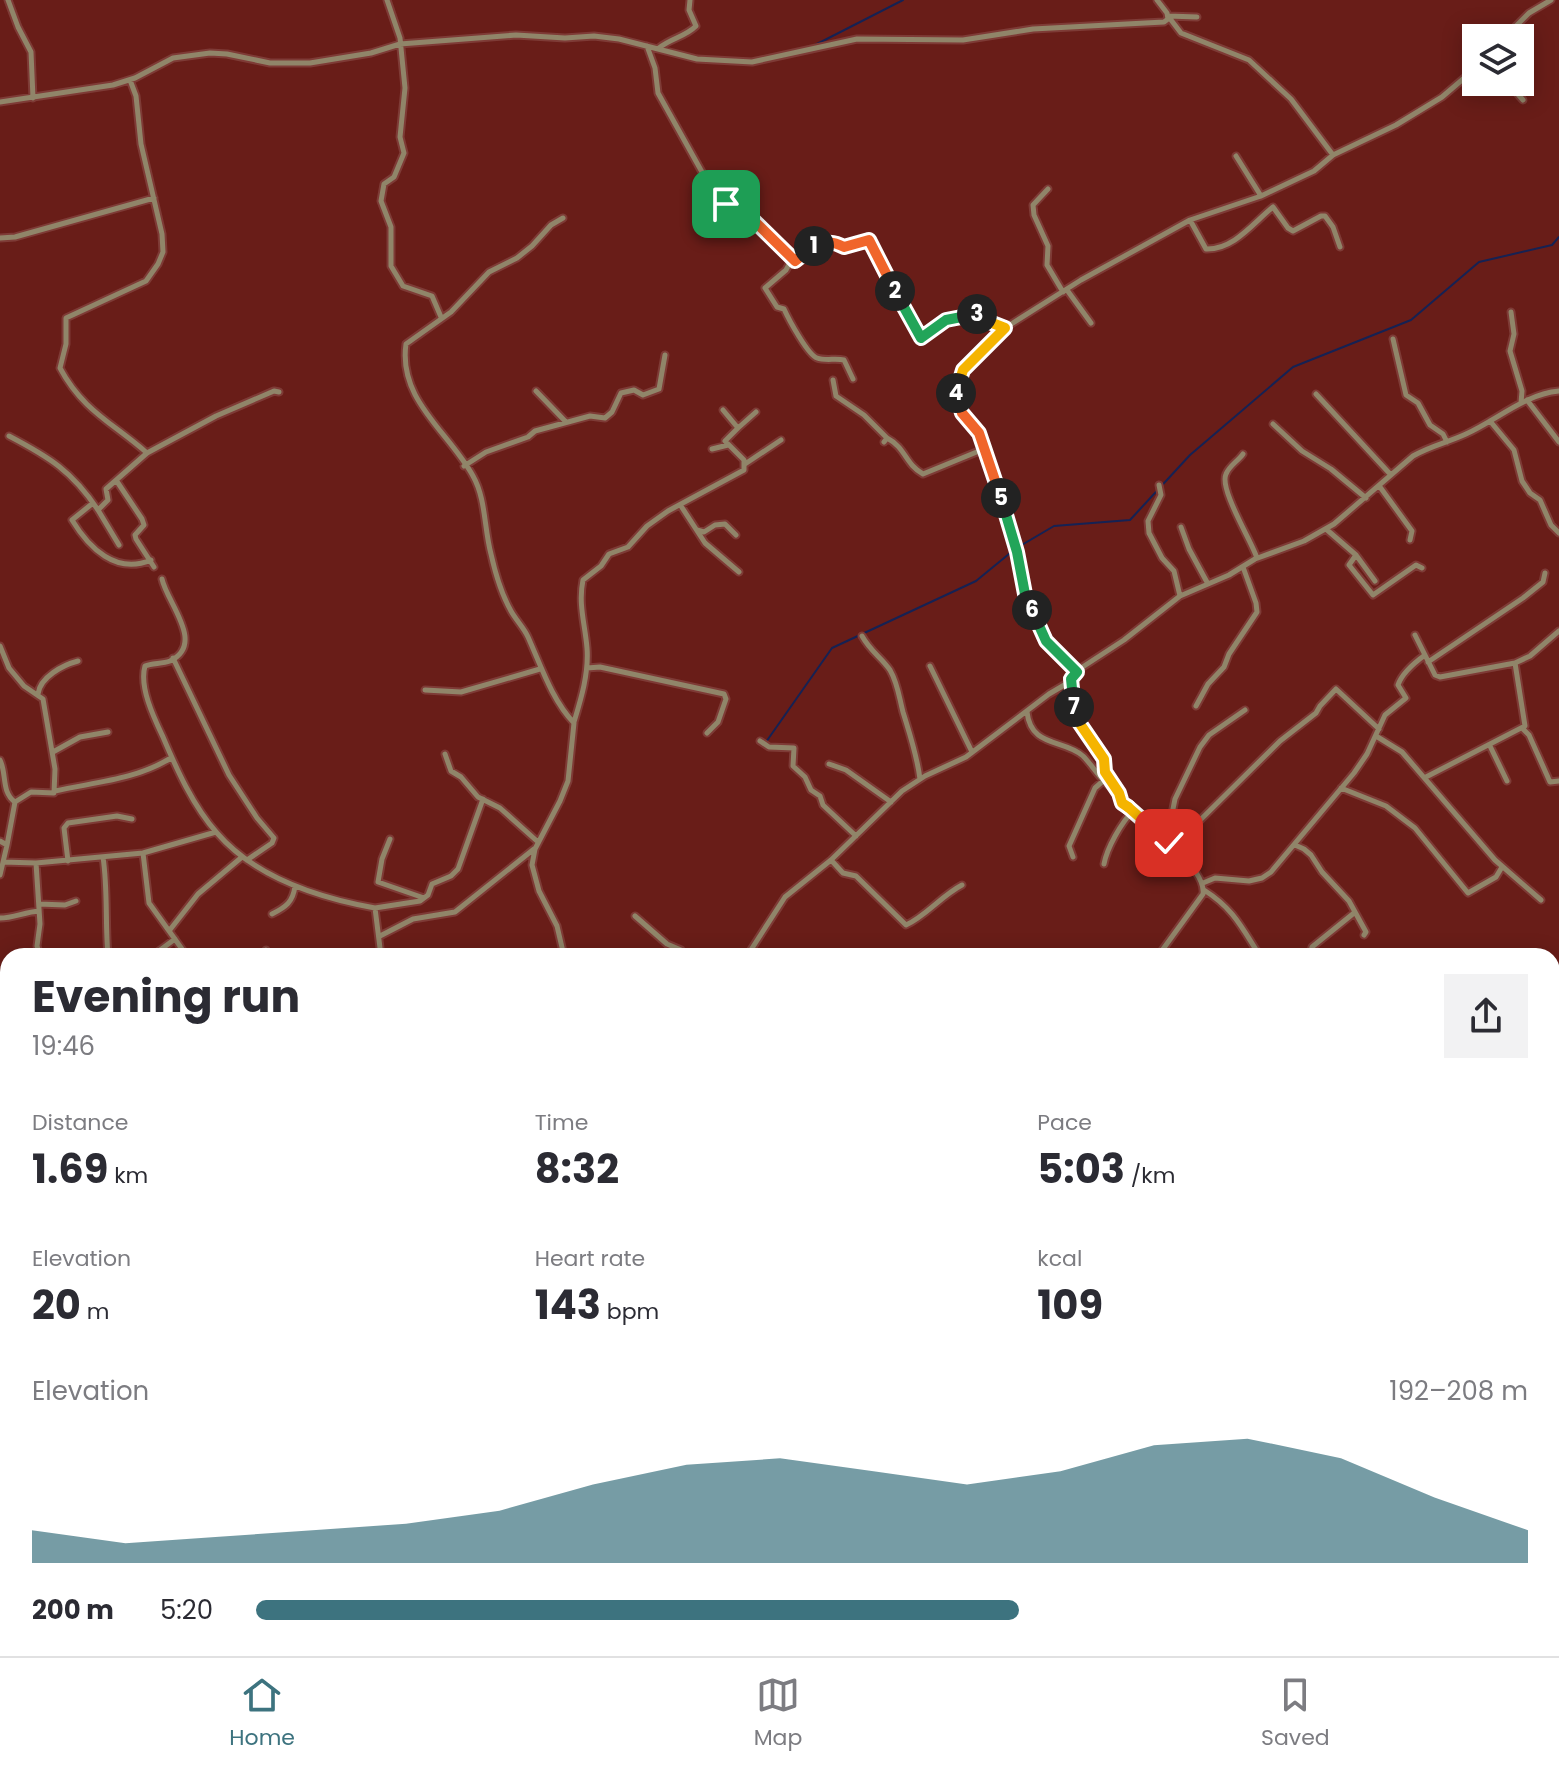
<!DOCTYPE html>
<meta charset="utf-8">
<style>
body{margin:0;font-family:Poppins,sans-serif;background:#f2f2f3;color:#2b2b33;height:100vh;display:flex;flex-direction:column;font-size:30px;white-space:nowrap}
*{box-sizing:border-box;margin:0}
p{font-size:26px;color:#7c7c81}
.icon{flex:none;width:44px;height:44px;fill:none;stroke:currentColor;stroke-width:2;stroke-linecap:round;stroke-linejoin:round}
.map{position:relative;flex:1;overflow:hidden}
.drawer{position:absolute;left:0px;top:948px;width:1560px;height:708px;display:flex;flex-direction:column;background:#fff;border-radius:24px 24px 0 0;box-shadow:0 4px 20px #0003}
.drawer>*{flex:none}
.controls{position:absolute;left:1462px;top:24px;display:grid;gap:16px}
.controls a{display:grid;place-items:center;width:72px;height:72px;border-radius:0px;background:#fff;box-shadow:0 4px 20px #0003;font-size:40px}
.pin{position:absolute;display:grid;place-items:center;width:68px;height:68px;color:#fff;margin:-34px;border-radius:16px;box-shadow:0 4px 12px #0006}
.km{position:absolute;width:40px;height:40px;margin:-20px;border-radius:50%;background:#222;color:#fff;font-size:22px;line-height:40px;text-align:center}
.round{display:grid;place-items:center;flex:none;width:84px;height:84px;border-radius:0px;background:#f2f2f3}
.head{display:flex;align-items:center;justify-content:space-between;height:136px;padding:0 32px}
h1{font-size:44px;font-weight:700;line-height:60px}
.figures{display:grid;grid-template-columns:repeat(3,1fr);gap:12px;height:136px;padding:8px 32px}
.figures div{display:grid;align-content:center}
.figures b{font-size:40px;font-weight:700}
.figures small{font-size:22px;font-weight:400}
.figures p{font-size:22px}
.chart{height:224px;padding:16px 32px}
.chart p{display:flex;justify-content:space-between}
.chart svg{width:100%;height:144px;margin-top:8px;fill:#3d737f;opacity:.7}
ul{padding:0 32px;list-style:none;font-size:26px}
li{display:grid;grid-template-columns:128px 96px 1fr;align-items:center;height:60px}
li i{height:20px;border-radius:10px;background:#3d737f}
.tabs{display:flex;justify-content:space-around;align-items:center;height:112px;border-top:2px solid #e1e1e2;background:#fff;font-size:22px;color:#7c7c81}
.tabs a{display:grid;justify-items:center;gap:4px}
.tabs .active{color:#3d737f}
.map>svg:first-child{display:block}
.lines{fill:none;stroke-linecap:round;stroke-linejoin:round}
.stream{stroke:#152254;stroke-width:2}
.minor-casing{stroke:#7e3b36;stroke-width:9}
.minor{stroke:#908569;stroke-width:5}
.split-1-casing{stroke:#fff;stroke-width:16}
.split-2-casing{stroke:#fff;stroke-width:16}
.split-3-casing{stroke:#fff;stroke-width:16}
.split-4-casing{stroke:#fff;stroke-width:16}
.split-5-casing{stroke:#fff;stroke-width:16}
.split-6-casing{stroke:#fff;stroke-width:16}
.split-7-casing{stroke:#fff;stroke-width:16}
.split-8-casing{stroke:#fff;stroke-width:16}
.split-9-casing{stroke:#fff;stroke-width:16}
.split-1{stroke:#f0652b;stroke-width:10}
.split-2{stroke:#f0652b;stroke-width:10}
.split-3{stroke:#22a559;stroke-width:10}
.split-4{stroke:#f5b400;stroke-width:10}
.split-5{stroke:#f0652b;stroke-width:10}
.split-6{stroke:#22a559;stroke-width:10}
.split-7{stroke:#22a559;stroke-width:10}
.split-8{stroke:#f5b400;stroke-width:10}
.split-9{stroke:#f5b400;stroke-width:10}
</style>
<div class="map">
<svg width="1559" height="1656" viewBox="0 0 1559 1656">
<rect width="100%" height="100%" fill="#691d18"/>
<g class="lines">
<!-- stream -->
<path class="stream" d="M 813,46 L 903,0
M 766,742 L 832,648 L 976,581 L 1015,549 L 1054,526 L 1130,520 L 1190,455 L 1293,367 L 1411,320 L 1479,262 L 1552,245 L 1559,237
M 0,1342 L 8,1340"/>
<defs>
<path id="minor" d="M 8,0 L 18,27 L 31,52 L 33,98
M 387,0 L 400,38 L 405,88 L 400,137 L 404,153 L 394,177 L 384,184 L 381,201 L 391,227 L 391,266 L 403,286 L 432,296 L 441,317
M 1197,17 L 1168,16 L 1181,33 L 1249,60 L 1291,99 L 1333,155
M 1504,38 L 1529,13 L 1551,0
M 647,46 L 655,68 L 658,93 L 717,199 L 742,209 L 792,259
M 659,48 C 671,38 685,37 696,26 L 689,10 L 690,0
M 130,80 L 136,96 L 141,144 L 162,234 L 163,252 L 158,264 L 146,281 L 66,318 L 66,344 L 60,368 C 83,411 113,423 147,453 L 216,416 L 274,391 L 279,392
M 1507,82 L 1523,100
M 0,102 L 113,85 L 135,78 L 173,58 L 210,53 L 227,54 L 270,63 L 310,63 L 371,53 L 400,44 L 516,35 L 565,38 L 594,36 L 619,39 L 697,59 L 752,62 L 857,39 L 963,40 L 1033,29 L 1164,22 L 1168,19 L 1167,13 L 1157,0
M 1236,156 L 1261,196
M 1048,189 L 1033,205 L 1034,215 L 1048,246 L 1047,265 L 1063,292
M 563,218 L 551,225 L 532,246 L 517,258 L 489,272 L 451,312 L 406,344 C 398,400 449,432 473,476 C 486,499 484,528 491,554 C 495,572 502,595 511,611 C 516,620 524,628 528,637 C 541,666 552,700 574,723 L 568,781 L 560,801 L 535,849 L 532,865 L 539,891 L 557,926 L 564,956
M 1190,220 L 1206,249 C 1234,250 1254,222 1273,207 L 1288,228 L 1293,231 L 1321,216 L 1325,216 L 1333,227 L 1340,247
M 0,238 L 15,237 L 154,198
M 1067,290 L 1091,323
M 1511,312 L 1514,334 L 1510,351 L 1522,391 L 1521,403
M 1393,339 L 1406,395 L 1418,403 L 1430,425 L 1443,434 L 1447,442
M 853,379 L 844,360 C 836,358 825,361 817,358 C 808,355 789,320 784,309 L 777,307 L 765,288 L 786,270 L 792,259 L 795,261 C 810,248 825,236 844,247 L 869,240 L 876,249 L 891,286 L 921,338 L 946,320 L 972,313 L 1005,328
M 833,380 L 836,396 L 864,415 L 887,438
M 536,391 L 565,421
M 1316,394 L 1391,475
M 1527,400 L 1559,442
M 1490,421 L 1514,450 L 1522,481 L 1530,493 L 1540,500 L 1551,525 L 1559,533
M 1273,424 L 1302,451 L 1331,469 L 1366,498
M 738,428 L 756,412
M 9,436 C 49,457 72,471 98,510 L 108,500 L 106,489 L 147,453
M 884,442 L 887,438 C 906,448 905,464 923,474 L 984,449
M 712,449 L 728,445
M 1243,454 C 1238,461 1229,466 1226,474 C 1219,489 1251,540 1257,558
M 745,464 L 781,440
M 464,466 L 486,452 L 528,437 L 535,431 L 590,416 L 605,418 L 612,412 L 621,393 L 634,390 L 643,395 L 659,389 L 665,355
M 116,480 L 142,519 L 144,525 L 135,535 L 136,539 L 154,567
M 1159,485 L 1161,495 L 1148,521 L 1149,533 L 1162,558 L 1174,571 L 1180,596
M 1380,487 L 1412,531 L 1410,540
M 93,503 L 72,520 C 89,548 116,575 151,560
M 681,506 L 705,543 L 739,572
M 98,510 L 119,545
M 1181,527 L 1189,549 L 1208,584
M 1326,529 L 1356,555 L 1349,565 L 1373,595 L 1416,565 L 1422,568
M 697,530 L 704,532 L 715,525 L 725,524 L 736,535
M 1356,555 L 1375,581
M 162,579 C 167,603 206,644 170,661 C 162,664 152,663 145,666 C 139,687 154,718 163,737 C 177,770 193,806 217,833 C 255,877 319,898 375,908 L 381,956
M 1415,635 L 1435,675 L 1440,677 L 1515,663 L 1530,656 L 1559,631
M 862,636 C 871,652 881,657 890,670 C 898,684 899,697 903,712 C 910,735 917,755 920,779
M 0,646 L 9,668 L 24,686 L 43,699 L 55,769 L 54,793 L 31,792 L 15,802 L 7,845
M 173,658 L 229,775 L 257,818 L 274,838 L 272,843 L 247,860
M 1428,662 L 1523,598 L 1543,582 L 1545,573
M 930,666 L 972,752
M 587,668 L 600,667 L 724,694 L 726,699 L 718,722 L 707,733
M 1077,672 L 1046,641 L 1036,615 L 1028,603 L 1017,552 L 993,469 L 979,433 L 962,413 L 955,394 L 963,370 L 1005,328 L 1081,280 L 1190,220 L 1261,196 L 1314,171 L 1333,155 L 1396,125 L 1442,97 L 1476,68
M 1071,680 L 1076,718 L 1104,759 L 1105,772 L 1116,790
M 425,690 L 461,692 L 540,669
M 38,694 C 40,677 63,665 78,661
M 1196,706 L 1208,684 L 1224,667 L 1229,654 L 1257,612 L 1256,603 L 1243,567
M 1027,712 C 1031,748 1064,739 1083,756 C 1095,768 1102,784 1118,791 L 1122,803 C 1143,818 1207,868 1203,894 L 1158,956
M 574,722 C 581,699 589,673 587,648 C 585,624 578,604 583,580 L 601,566 L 609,554 L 628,547 L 647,526 L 668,511 L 744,470 L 744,460 L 725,441 L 738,428 L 723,410
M 1522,728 L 1529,735 L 1550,782 L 1559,781
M 1376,736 L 1402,752 L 1495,860 L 1541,900
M 760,741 L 769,747 L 794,748 L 793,766 L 805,777 L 811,790 L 820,796 L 823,805 L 856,836
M 1490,746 L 1507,781
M 53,752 L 80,737 L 108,732
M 445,754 L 451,771 L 461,777 L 478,797 L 500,808 L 538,842
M 0,760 C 7,774 1,792 15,802
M 829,764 L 846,770 L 891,802
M 1426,777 L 1525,726 L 1515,663
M 1341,788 L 1386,806 L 1415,828 L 1468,893 L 1496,877 L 1502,867
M 55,791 C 95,782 135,780 171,758
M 1159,832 L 1172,814 L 1175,799 L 1200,747 L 1209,735 L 1245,710
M 390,839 L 382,859 L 378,882 L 424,898
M 0,841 L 7,845 L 0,875
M 1295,845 L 1304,849 L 1311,855 L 1322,872 L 1349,901 L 1366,932 L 1364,935
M 1173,847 L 1280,741 L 1316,713 L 1320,706 L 1336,689 L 1379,729
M 143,853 L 149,903 L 187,956
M 103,857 C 108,890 105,923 108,956
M 1073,857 L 1069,846 L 1095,788 L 1103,781
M 831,860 L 843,873 L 856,876 L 906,925 C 926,916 941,896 962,885
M 68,861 L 64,828 L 68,823 L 117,816 L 132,819
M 3,862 L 36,863 L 143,853 L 216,832
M 36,863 L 40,924 L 37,946 L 40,956
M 1104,864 C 1107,848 1121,823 1133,811
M 1203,883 L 1215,878 L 1249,881 L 1262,878 L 1271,872 L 1354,773 L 1367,754 L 1385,715 L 1406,698 L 1398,685 C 1402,673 1414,663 1425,655
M 1204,890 C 1234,909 1242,928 1260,956
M 39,904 L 65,905 L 76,901
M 375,908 L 420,901 L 428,895 L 432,884 L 451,876 L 458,869 L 483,799
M 272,914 C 286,907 293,902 295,886
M 635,916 L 667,944 L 681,950 L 683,956
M 0,918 C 13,918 25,912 39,911
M 169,931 L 198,894 L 242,857
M 380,936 L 413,919 L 455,912 L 534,849
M 152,956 L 175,939
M 264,956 L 266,950
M 747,956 L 785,897 L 831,860 L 902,791 L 925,776 L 966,757 L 1049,694 L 1066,684 L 1081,668 L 1124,640 L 1180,596 L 1229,575 L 1255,559 L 1304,541 L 1334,524 L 1413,456 C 1430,446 1449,442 1466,434 C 1497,420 1525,394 1559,391
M 1251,956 L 1259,952
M 1310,956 L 1312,947 L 1354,913
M 0,989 L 8,988
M 0,1005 L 8,1031
M 0,1110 L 8,1107
M 1552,1115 L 1559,1121
M 1552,1145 L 1559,1141
M 1552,1196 L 1559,1191
M 7,1220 L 8,1221
M 8,1239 L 8,1257
M 0,1263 L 8,1260
M 1552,1299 L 1559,1309
M 0,1367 L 8,1361
M 0,1416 L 8,1412
M 0,1461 L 8,1457
M 1552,1499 L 1559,1502
M 0,1505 L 8,1510
M 1552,1553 L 1559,1552
M 0,1556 L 8,1561
M 0,1589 L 5,1588 L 8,1592
M 1552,1618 L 1552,1628
M 0,1638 L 8,1630
M 0,1640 L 8,1642
M 12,1648 L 18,1656
M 69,1648 L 79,1656
M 348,1648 L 379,1656 L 403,1648
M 474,1648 L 480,1656
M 668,1648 L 675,1656
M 1180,1648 L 1182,1656
M 1298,1648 L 1303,1656
M 1438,1648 L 1438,1656
M 1478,1648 L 1480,1656
M 153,1656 L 156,1648
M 262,1656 L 269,1648
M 803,1656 L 805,1648
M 906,1656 L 909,1648
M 1150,1656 L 1150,1648
M 1309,1656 L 1326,1648"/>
</defs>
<!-- minor casing -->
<use href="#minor" class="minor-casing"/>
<!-- minor -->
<use href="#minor" class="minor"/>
</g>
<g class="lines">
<defs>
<path id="split-1" d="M 726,204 L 742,209 L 795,261 L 814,246"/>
<path id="split-2" d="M 814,246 C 824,241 835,242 844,247 L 869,240 L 895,291"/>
<path id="split-3" d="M 895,291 L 921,338 L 946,320 L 977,314"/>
<path id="split-4" d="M 956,393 L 963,370 L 1005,328 L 982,319 L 977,314"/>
<path id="split-5" d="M 956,393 L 962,413 L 979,433 L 1001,498"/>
<path id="split-6" d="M 1001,498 L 1017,552 L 1025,594 L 1032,610"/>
<path id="split-7" d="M 1032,610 L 1046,641 L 1077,672 L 1071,679 L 1074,707"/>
<path id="split-8" d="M 1074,707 L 1076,718 L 1104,759 L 1105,772 L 1119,793 L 1122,803 L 1128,807"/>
<path id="split-9" d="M 1128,807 L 1169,843"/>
</defs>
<!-- split-1 casing -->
<use href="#split-1" class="split-1-casing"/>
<!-- split-2 casing -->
<use href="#split-2" class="split-2-casing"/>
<!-- split-3 casing -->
<use href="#split-3" class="split-3-casing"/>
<!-- split-4 casing -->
<use href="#split-4" class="split-4-casing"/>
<!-- split-5 casing -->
<use href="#split-5" class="split-5-casing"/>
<!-- split-6 casing -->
<use href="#split-6" class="split-6-casing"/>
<!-- split-7 casing -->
<use href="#split-7" class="split-7-casing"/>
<!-- split-8 casing -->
<use href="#split-8" class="split-8-casing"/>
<!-- split-9 casing -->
<use href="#split-9" class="split-9-casing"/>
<!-- split-1 -->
<use href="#split-1" class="split-1"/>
<!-- split-2 -->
<use href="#split-2" class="split-2"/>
<!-- split-3 -->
<use href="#split-3" class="split-3"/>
<!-- split-4 -->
<use href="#split-4" class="split-4"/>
<!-- split-5 -->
<use href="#split-5" class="split-5"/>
<!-- split-6 -->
<use href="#split-6" class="split-6"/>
<!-- split-7 -->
<use href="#split-7" class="split-7"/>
<!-- split-8 -->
<use href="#split-8" class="split-8"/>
<!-- split-9 -->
<use href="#split-9" class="split-9"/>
</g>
</svg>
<div class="controls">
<a><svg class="icon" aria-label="layers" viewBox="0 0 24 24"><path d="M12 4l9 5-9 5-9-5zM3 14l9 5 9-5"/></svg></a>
</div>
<div class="pin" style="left:726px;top:204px;background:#1e9e55"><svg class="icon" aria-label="arrive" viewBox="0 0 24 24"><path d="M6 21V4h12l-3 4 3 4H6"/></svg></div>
<div class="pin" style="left:1169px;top:843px;background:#d93025"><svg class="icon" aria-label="check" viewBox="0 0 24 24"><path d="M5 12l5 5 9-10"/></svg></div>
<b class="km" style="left:814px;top:246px">1</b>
<b class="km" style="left:895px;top:291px">2</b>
<b class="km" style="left:977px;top:314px">3</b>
<b class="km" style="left:956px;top:393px">4</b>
<b class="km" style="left:1001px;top:498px">5</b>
<b class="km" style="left:1032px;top:610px">6</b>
<b class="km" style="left:1074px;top:707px">7</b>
<section class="drawer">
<div class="head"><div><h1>Evening run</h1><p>19:46</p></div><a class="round"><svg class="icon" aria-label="share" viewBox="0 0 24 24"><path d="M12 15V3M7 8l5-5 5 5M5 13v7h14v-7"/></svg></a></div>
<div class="figures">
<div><p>Distance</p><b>1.69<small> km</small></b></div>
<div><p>Time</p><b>8:32</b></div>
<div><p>Pace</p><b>5:03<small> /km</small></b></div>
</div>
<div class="figures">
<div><p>Elevation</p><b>20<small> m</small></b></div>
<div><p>Heart rate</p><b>143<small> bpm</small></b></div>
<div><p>kcal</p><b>109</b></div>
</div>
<div class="chart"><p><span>Elevation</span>192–208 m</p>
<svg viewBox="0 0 160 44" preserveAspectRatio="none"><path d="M0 44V34L10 38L20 36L30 34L40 32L50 28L60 20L70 14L80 12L90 16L100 20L110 16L120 8L130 6L140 12L150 24L160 34V44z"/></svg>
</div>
<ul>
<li><b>200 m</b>5:20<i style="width:60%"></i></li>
</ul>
</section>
</div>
<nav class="tabs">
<a class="active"><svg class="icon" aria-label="home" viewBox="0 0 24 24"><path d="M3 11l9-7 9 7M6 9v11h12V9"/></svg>Home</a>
<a><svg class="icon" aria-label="map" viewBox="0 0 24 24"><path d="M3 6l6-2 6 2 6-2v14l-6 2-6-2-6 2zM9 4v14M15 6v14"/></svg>Map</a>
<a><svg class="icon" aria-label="saved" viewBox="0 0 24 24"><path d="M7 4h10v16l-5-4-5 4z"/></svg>Saved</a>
</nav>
